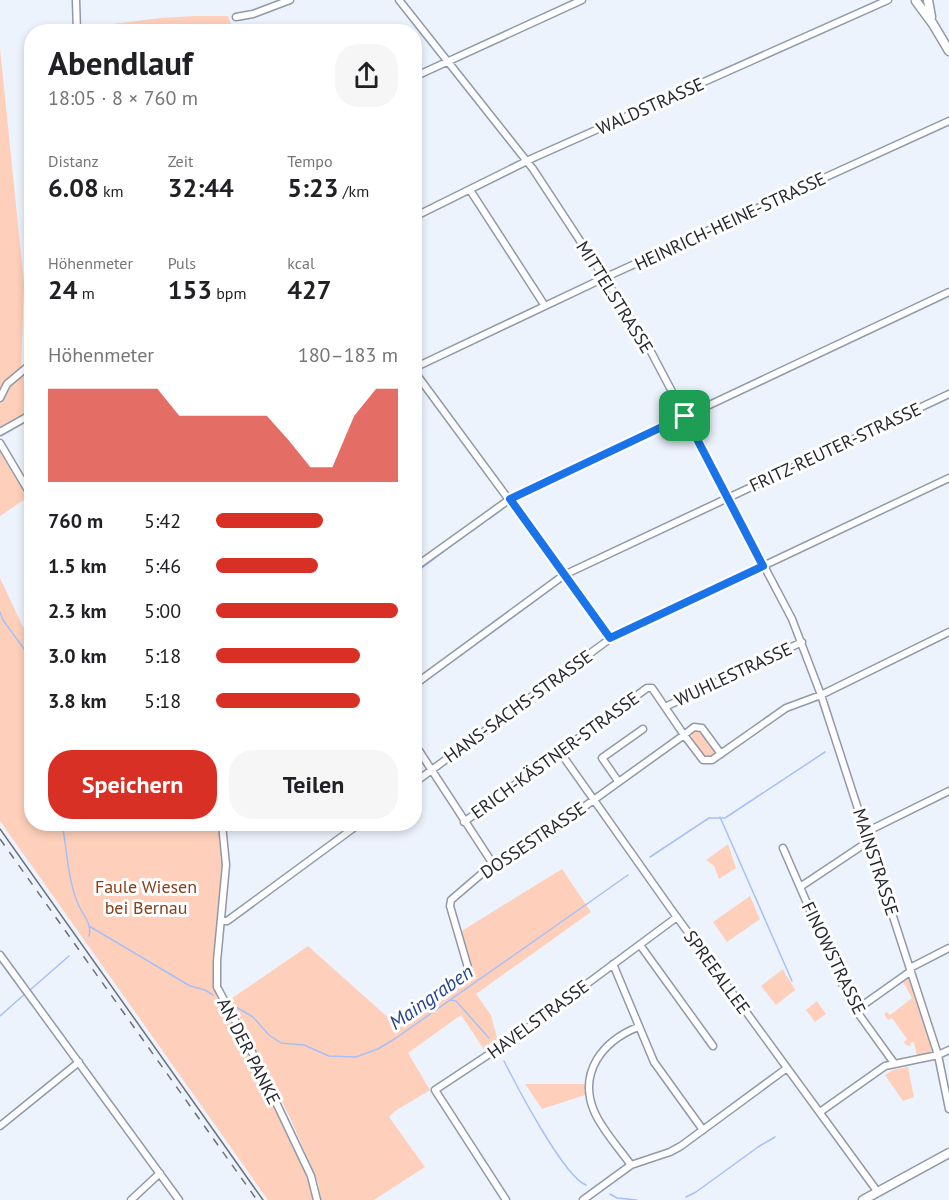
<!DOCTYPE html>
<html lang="de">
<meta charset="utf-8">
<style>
body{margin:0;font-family:"PT Sans",sans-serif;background:#f6f6f6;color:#202124;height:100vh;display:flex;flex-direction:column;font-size:22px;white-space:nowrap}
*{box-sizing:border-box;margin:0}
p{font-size:20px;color:#757577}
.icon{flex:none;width:33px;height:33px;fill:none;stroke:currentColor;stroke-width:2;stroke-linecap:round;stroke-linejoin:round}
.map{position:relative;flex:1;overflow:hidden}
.details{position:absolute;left:24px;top:24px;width:398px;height:807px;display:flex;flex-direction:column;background:#fff;border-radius:24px;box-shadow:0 3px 9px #0003}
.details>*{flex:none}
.pin{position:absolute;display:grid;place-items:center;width:51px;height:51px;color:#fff;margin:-26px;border-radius:12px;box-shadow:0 3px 9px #0006}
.round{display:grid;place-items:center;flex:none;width:63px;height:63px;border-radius:24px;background:#f6f6f6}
.overview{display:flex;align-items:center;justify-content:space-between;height:102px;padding:0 24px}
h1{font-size:33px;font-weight:800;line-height:45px}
.stats{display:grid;grid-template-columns:repeat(3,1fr);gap:9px;height:102px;padding:6px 24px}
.stats div{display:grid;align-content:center}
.stats b{font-size:26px;font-weight:800}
.stats small{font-size:16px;font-weight:400}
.stats p{font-size:16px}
.chart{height:168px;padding:12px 24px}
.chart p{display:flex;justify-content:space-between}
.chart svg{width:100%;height:108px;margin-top:6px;fill:#d93025;opacity:.7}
.cta{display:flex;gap:12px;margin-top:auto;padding:12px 24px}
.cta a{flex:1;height:69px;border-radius:24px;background:#d93025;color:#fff;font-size:24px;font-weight:800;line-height:69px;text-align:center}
.cta a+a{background:#f6f6f6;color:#202124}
ul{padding:0 24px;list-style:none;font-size:20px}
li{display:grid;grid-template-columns:96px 72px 1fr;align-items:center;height:45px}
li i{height:15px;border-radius:8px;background:#d93025}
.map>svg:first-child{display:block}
.green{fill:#fed0bb}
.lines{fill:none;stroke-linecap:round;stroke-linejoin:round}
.stream{stroke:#a6c0f8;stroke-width:1.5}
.street-casing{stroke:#9199a9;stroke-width:9}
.secondary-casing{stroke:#9199a9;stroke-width:11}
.street{stroke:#fff;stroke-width:6}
.secondary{stroke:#fff;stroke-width:8}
.tram{stroke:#6c7078;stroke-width:1.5}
.rail{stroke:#6c7078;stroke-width:1.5;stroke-dasharray:8 8;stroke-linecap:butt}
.route-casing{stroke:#fff;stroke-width:12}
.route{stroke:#1a73e8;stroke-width:8}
.labels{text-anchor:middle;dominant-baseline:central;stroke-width:6;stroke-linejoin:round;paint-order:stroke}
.street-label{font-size:18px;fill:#25282f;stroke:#fff}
.park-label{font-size:18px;fill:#86401b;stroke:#fff}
.water-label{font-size:20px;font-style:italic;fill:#244492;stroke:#fff}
</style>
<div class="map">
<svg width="949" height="1200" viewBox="0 0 949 1200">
<rect width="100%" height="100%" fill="#edf3fd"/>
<!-- green -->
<path class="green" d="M 195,16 L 228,16 L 234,31 L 81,31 L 82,28 L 160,18 Z
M 0,48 L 24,284 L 21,368 L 24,371 L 32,365 L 31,412 L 0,429 Z
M 0,449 L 28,497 L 0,516 Z
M 0,578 L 23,627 L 31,623 L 32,824 L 220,824 L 223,864 L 214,979 L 217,998 C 237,1014 310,1172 314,1200 L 268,1200 L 0,821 Z
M 694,730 L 701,730 L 715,748 L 716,753 L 710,757 L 705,757 C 698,752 690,741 692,732 Z
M 728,844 L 736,868 L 719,879 L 714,866 L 706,860 Z
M 562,869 L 591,912 L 476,994 L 491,1015 L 498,1042 L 485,1051 L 461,1015 L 408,1053 L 430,1090 L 395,1111 L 389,1117 L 425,1167 L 374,1200 L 321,1200 L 318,1182 L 291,1120 L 263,1063 L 228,1001 L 308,946 L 392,1021 L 465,973 L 467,975 L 472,974 L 474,970 L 473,966 L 469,964 L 460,932 Z
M 750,896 L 760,919 L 727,942 L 713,922 Z
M 783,969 C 786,977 792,982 795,990 L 776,1005 L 761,986 Z
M 908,976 L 933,1051 L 931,1054 L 917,1056 L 914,1042 L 910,1043 L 911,1046 L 906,1045 L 904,1042 L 907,1039 L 892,1018 L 888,1020 L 884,1014 L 887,1012 L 890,1015 L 912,998 L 902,980 Z
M 817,1001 L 826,1014 L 815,1022 L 806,1010 Z
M 908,1067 L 914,1097 L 903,1101 L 885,1075 L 893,1070 Z
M 525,1084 L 585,1084 L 585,1095 L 542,1109 Z"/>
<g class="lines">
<!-- stream -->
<path class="stream" d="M 489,519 L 504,508
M 471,532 L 483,523
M 457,542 L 466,535
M 414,574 L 455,543
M 0,612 L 3,620 L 32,660
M 720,817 L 792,981
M 62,824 C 67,849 68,883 79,906 C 84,917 92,924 89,936
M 650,857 L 709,818 L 725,818 L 825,752
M 89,926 L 190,986 L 205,990 L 213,995
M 30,990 L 69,956
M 450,1000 L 456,1001 L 489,1038
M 236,1007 L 253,1017 L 269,1035 L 281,1043 L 304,1045 L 329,1056 L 356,1057 L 378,1049 L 396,1038 L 628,875
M 0,1016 L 26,993
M 504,1061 C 516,1085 564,1177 586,1185
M 610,1194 L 617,1198 L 637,1200
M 686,1197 L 696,1192 L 758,1147 L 775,1137"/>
<defs>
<path id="street" d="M 76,0 L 77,32
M 399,0 L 533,169 L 609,285 L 649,348 L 792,619 L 821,695 L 938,1055 L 949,1109
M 236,17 L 253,14 L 290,0
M 414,77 L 582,0
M 470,190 L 545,306
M 414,217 L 533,158 L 888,0
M 414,368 L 604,278 L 949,121
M 414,371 L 611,638
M 0,398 L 7,384 L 32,363
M 0,432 L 32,414
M 0,443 L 32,497
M 414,568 L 510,499 L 949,292
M 414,685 L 564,575 L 949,394
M 665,707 L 802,642
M 414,743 L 493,864
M 560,752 L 671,909 L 877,1191
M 618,781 L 602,758 L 643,729
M 414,783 L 611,638 L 949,478
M 464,822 L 647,688 L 652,688 L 684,735 L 694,727 L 702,728 L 721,754
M 222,824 L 226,865 L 217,961 L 217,987 L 253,1054 L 311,1176 L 317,1200
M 866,832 L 949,791
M 783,848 L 850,1002 L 894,1063
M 800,887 L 869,841
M 222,921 L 227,921 L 234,916 L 359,824
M 640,945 L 713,1046
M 0,955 L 179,1200
M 613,964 L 654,1062 L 703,1130
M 910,968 L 949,948
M 469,971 L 450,906 L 451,900 L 493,864 L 556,827 L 684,735 L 703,760 L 712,760 L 786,708 L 821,695 L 949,632
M 856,1010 L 911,971
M 820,1112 L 885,1066 L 938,1055 L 949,1050
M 0,1126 L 79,1062
M 631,1165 C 619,1148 602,1130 594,1111 C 578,1072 603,1041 638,1027
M 131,1200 L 160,1173
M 506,1200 L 435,1090 L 518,1035 L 677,917
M 583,1200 L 631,1165 L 670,1152 L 681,1146 L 787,1068"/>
<path id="secondary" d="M 928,0 L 931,17
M 916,1 L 933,24 L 949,51
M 863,1200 L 949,1153"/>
</defs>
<!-- street casing -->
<use href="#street" class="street-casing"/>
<!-- secondary casing -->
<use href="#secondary" class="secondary-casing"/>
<!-- street -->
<use href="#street" class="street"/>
<!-- secondary -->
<use href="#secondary" class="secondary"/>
<!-- tram -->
<path class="tram" d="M 0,829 L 263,1200"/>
<!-- rail -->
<path class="rail" d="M 0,839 L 257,1200"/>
</g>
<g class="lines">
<defs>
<path id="route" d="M 685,416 L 763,566 L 610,638 L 510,499 Z"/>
</defs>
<!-- route casing -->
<use href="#route" class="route-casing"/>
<!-- route -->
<use href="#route" class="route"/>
</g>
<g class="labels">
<!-- street labels -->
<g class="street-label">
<text transform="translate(650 106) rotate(-24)">WALDSTRASSE</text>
<text transform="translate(730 221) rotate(-25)">HEINRICH-HEINE-STRASSE</text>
<text transform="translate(615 297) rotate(58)">MITTELSTRASSE</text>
<text transform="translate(835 447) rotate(-25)">FRITZ-REUTER-STRASSE</text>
<text transform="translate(733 674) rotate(-25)">WUHLESTRASSE</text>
<text transform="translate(518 706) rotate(-36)">HANS-SACHS-STRASSE</text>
<text transform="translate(555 755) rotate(-36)">ERICH-KÄSTNER-STRASSE</text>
<text transform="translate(533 840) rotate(-34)">DOSSESTRASSE</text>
<text transform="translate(876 862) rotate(72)">MAINSTRASSE</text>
<text transform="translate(834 958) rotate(64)">FINOWSTRASSE</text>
<text transform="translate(717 972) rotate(54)">SPREEALLEE</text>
<text transform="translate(538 1019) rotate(-36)">HAVELSTRASSE</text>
<text transform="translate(249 1051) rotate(63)">AN DER PANKE</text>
</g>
<!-- park labels -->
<g class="park-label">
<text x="146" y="886">Faule Wiesen<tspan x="146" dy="21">bei Bernau</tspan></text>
</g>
<!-- water labels -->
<g class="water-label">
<text transform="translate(431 997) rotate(-35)">Maingraben</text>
</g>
</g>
</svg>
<div class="pin" style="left:685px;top:416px;background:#1e9e55"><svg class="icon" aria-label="arrive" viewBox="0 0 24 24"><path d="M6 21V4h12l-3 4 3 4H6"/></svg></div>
<section class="details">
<div class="overview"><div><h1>Abendlauf</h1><p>18:05 · 8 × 760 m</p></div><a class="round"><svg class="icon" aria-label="share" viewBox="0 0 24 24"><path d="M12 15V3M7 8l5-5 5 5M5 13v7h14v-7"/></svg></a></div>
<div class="stats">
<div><p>Distanz</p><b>6.08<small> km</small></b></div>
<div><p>Zeit</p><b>32:44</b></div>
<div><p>Tempo</p><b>5:23<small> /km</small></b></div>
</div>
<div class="stats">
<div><p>Höhenmeter</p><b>24<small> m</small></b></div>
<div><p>Puls</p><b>153<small> bpm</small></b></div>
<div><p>kcal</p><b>427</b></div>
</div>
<div class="chart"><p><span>Höhenmeter</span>180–183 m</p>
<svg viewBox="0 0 160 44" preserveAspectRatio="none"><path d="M0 44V6L10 6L20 6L30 6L40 6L50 6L60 17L70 17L80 17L90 17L100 17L110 27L120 38L130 38L140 17L150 6L160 6V44z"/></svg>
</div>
<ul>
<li><b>760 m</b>5:42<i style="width:59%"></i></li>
<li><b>1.5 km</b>5:46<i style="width:56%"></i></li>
<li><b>2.3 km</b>5:00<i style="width:100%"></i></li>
<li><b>3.0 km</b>5:18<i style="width:79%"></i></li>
<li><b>3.8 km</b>5:18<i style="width:79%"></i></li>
</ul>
<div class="cta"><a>Speichern</a><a>Teilen</a></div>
</section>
</div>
